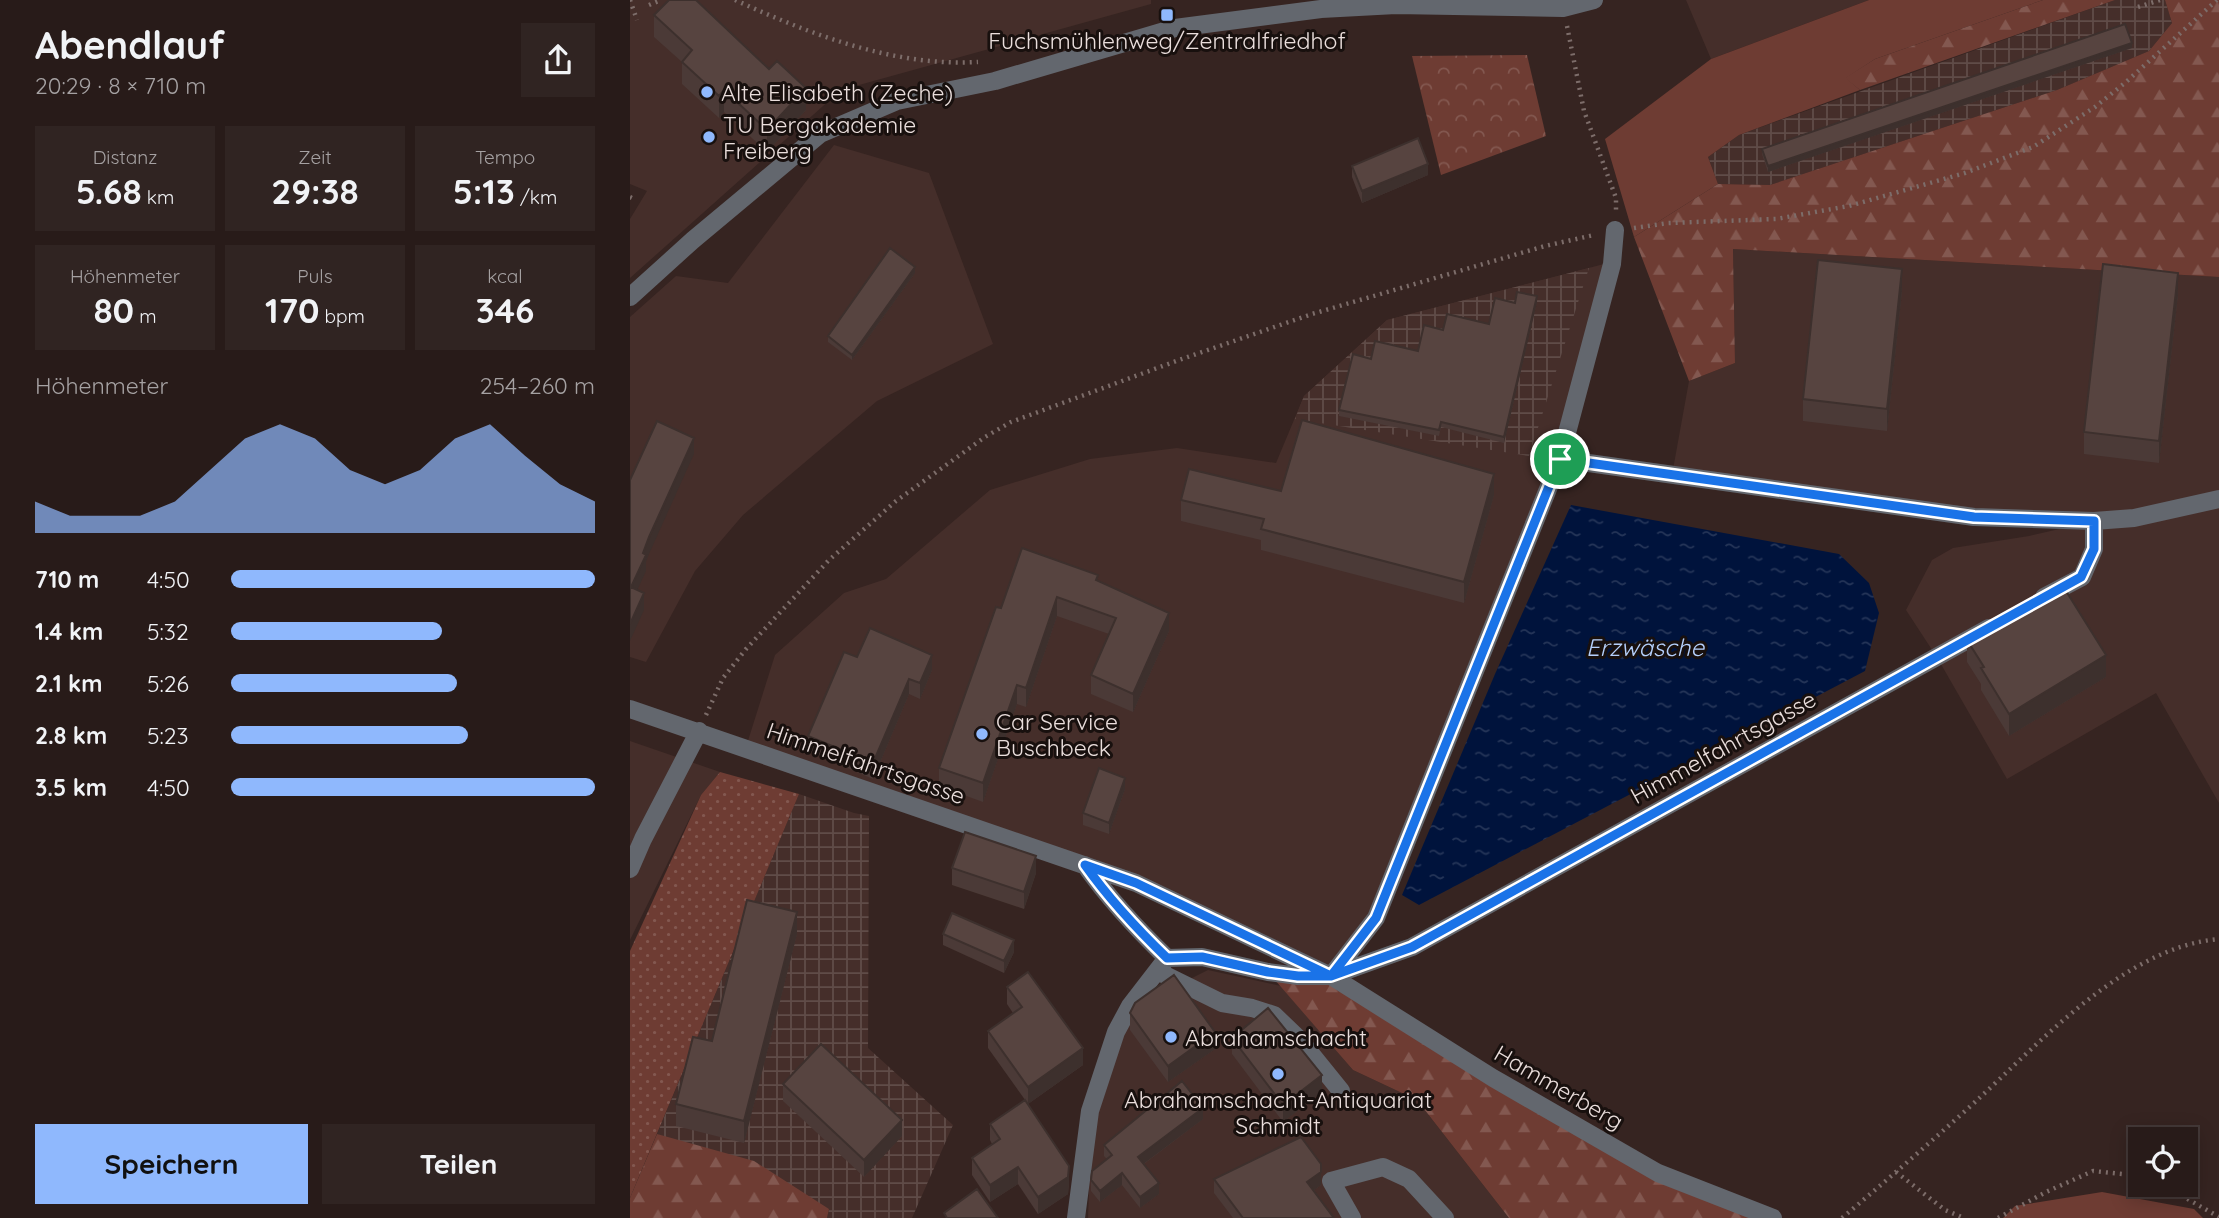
<!DOCTYPE html>
<html lang="de">
<meta charset="utf-8">
<style>
body{margin:0;font-family:Quicksand,sans-serif;background:#302422;color:#f1f3f6;height:100vh;display:flex;flex-direction:column;font-size:26px;white-space:nowrap}
*{box-sizing:border-box;margin:0}
p{font-size:23px;color:#a5a1a2}
.icon{flex:none;width:38px;height:38px;fill:none;stroke:currentColor;stroke-width:2;stroke-linecap:round;stroke-linejoin:round}
.map{position:relative;flex:1;overflow:hidden}
.details{display:flex;flex-direction:column;background:#281b19;width:630px}
.details>*{flex:none}
.tools{position:absolute;left:1498px;top:1127px;display:grid;gap:14px}
.tools a{display:grid;place-items:center;width:70px;height:70px;border-radius:0px;background:#281b19;box-shadow:0 4px 18px #0003,0 0 0 2px #443938;font-size:35px}
.pin{position:absolute;display:grid;place-items:center;width:60px;height:60px;color:#fff;margin:-30px;border:4px solid #fff;border-radius:50%;box-shadow:0 2px 7px #0007}
.round{display:grid;place-items:center;flex:none;width:74px;height:74px;border-radius:0px;background:#302422}
.headline{display:flex;align-items:center;justify-content:space-between;height:119px;padding:0 35px}
h1{font-size:38px;font-weight:700;line-height:52px}
.figures{display:grid;grid-template-columns:repeat(3,1fr);gap:10px;height:119px;padding:7px 35px}
.figures div{display:grid;align-content:center;border-radius:0px;background:#302422;text-align:center}
.figures b{font-size:35px;font-weight:700}
.figures small{font-size:19px;font-weight:400}
.figures p{font-size:19px}
.chart{height:196px;padding:14px 35px}
.chart p{display:flex;justify-content:space-between}
.chart svg{width:100%;height:126px;margin-top:7px;fill:#8fb8fd;opacity:.7}
.button{display:flex;gap:14px;margin-top:auto;padding:14px 35px}
.button a{flex:1;height:80px;border-radius:0px;background:#8fb8fd;color:#111;font-size:28px;font-weight:700;line-height:80px;text-align:center}
.button a+a{background:#302422;color:#f1f3f6}
ul{padding:0 35px;list-style:none;font-size:23px}
li{display:grid;grid-template-columns:112px 84px 1fr;align-items:center;height:52px}
li i{height:18px;border-radius:9px;background:#8fb8fd}
main{display:flex;flex:1;min-height:0}
.map>svg:first-child{display:block}
.built{fill:#452e2a}
.industrial{fill:url(#industrial-grid)}
.grass{fill:#6e3c33}
.forest{fill:url(#forest-firs)}
.park{fill:url(#park-crowns)}
.garden{fill:url(#garden-dots)}
.water{fill:url(#water-ripples)}
.lines{fill:none;stroke-linecap:round;stroke-linejoin:round}
.path{stroke:#7d6d6a;stroke-width:4.5;stroke-dasharray:2 5;stroke-linecap:butt}
.minor{stroke:#63676e;stroke-width:18}
.wall{fill:#4b3a37}
.shaded-wall{fill:#3d302d}
.building{fill:#574440;stroke:#3d302d;stroke-width:2}
.route-casing{stroke:#fff;stroke-width:14}
.route{stroke:#1a73e8;stroke-width:9}
.poi-dot{fill:#8fb8fd;stroke:#18100e;stroke-width:2.5}
.labels{text-anchor:middle;dominant-baseline:central;stroke-width:6;stroke-linejoin:round;paint-order:stroke}
.poi-label{font-size:23px;fill:#eadedc;stroke:#18100e;text-anchor:start}
.street-label{font-size:23px;fill:#eadedc;stroke:#18100e}
.water-label{font-size:24px;font-style:italic;fill:#b5d0fc;stroke:#18100e}
</style>
<main>
<section class="details">
<div class="headline"><div><h1>Abendlauf</h1><p>20:29 · 8 × 710 m</p></div><a class="round"><svg class="icon" aria-label="share" viewBox="0 0 24 24"><path d="M12 15V3M7 8l5-5 5 5M5 13v7h14v-7"/></svg></a></div>
<div class="figures">
<div><p>Distanz</p><b>5.68<small> km</small></b></div>
<div><p>Zeit</p><b>29:38</b></div>
<div><p>Tempo</p><b>5:13<small> /km</small></b></div>
</div>
<div class="figures">
<div><p>Höhenmeter</p><b>80<small> m</small></b></div>
<div><p>Puls</p><b>170<small> bpm</small></b></div>
<div><p>kcal</p><b>346</b></div>
</div>
<div class="chart"><p><span>Höhenmeter</span>254–260 m</p>
<svg viewBox="0 0 160 44" preserveAspectRatio="none"><path d="M0 44V33L10 38L20 38L30 38L40 33L50 22L60 11L70 6L80 11L90 22L100 27L110 22L120 11L130 6L140 17L150 27L160 33V44z"/></svg>
</div>
<ul>
<li><b>710 m</b>4:50<i style="width:100%"></i></li>
<li><b>1.4 km</b>5:32<i style="width:58%"></i></li>
<li><b>2.1 km</b>5:26<i style="width:62%"></i></li>
<li><b>2.8 km</b>5:23<i style="width:65%"></i></li>
<li><b>3.5 km</b>4:50<i style="width:100%"></i></li>
</ul>
<div class="button"><a>Speichern</a><a>Teilen</a></div>
</section>
<div class="map">
<svg width="1589" height="1218" viewBox="0 0 1589 1218">
<defs>
<pattern id="industrial-grid" width="8" height="8" patternUnits="userSpaceOnUse" patternTransform="scale(1.75)"><rect width="8" height="8" fill="#452e2a"/><path d="M0 4h8M4 0v8" fill="none" stroke="#604c48"/></pattern>
<pattern id="forest-firs" width="22" height="20" patternUnits="userSpaceOnUse" patternTransform="scale(1.75)"><rect width="22" height="20" fill="#6e3c33"/><path d="M5 1l3.5 6h-7zM16 11l3.5 6h-7z" fill="#835850"/></pattern>
<pattern id="park-crowns" width="20" height="18" patternUnits="userSpaceOnUse" patternTransform="scale(1.75)"><rect width="20" height="18" fill="#6e3c33"/><path d="M2 6a3 3 0 1 1 6 0M12 15a3 3 0 1 1 6 0" fill="none" stroke="#835850"/></pattern>
<pattern id="garden-dots" width="8" height="8" patternUnits="userSpaceOnUse" patternTransform="scale(1.75)"><rect width="8" height="8" fill="#6e3c33"/><path d="M2 2h.1M6 6h.1" fill="none" stroke="#835850" stroke-width="1.8" stroke-linecap="round"/></pattern>
<pattern id="water-ripples" width="26" height="14" patternUnits="userSpaceOnUse" patternTransform="scale(1.75)"><rect width="26" height="14" fill="#00133c"/><path d="M2 4q2-2 4 0t4 0M15 11q2-2 4 0t4 0" fill="none" stroke="#253558"/></pattern>
</defs>
<rect width="100%" height="100%" fill="#362421"/>
<!-- built -->
<path class="built" d="M 0,0 L 521,0 L 521,4 L 211,90 L 0,278 L 0,219 L 17,191 L 0,184 Z
M 1056,0 L 1239,0 L 1081,59 Z
M 204,145 L 299,173 L 363,344 L 247,401 L 113,515 L 65,571 L 16,662 L 0,657 L 0,317 L 46,276 L 98,283 Z
M 1103,249 L 1589,277 L 1589,803 L 1526,693 L 1377,779 L 1308,659 L 1276,610 L 1302,560 L 1323,548 L 1399,536 L 1460,522 L 1344,517 L 1042,475 L 1059,381 L 1105,363 Z
M 974,264 L 930,459 L 746,918 L 701,976 L 506,883 L 116,747 L 145,655 L 214,593 L 256,579 L 360,490 L 460,459 L 547,448 L 646,463 L 674,396 L 757,320 Z
M 0,741 L 90,772 L 71,795 L 0,940 Z
M 578,970 L 651,986 L 723,1070 L 787,1100 L 879,1218 L 458,1218 L 460,1161 L 469,1107 L 498,1023 L 538,990 Z"/>
<!-- industrial -->
<path class="industrial" d="M 1485,0 L 1535,0 L 1542,23 L 1519,51 L 1427,90 L 1140,185 L 1088,184 L 1078,157 L 1109,135 Z
M 959,268 L 899,456 L 665,419 L 674,396 L 757,320 Z
M 169,794 L 224,813 L 239,816 L 238,1048 L 323,1125 L 282,1218 L 197,1218 L 199,1209 L 27,1134 Z"/>
<!-- grass -->
<path class="grass" d="M 1239,0 L 1413,0 L 1245,59 L 1216,78 L 1230,90 L 1109,135 L 1078,157 L 1088,184 L 1004,237 L 975,139 L 1081,59 Z
M 1472,1192 L 1564,1209 L 1573,1218 L 1373,1218 L 1385,1206 Z"/>
<!-- forest -->
<path class="forest" d="M 1413,0 L 1485,0 L 1230,90 L 1215,78 L 1245,59 Z
M 1535,0 L 1589,0 L 1589,277 L 1103,249 L 1105,363 L 1059,381 L 1004,237 L 1088,184 L 1140,185 L 1427,90 L 1519,51 L 1542,23 Z
M 638,972 L 701,976 L 1028,1173 L 1143,1218 L 879,1218 L 787,1100 L 723,1070 Z
M 27,1134 L 124,1161 L 199,1209 L 197,1218 L 0,1218 L 0,1198 Z"/>
<!-- park -->
<path class="park" d="M 897,55 L 916,136 L 811,175 L 782,56 Z"/>
<!-- garden -->
<path class="garden" d="M 90,772 L 169,794 L 0,1198 L 0,951 L 71,795 Z"/>
<!-- water -->
<path class="water" d="M 941,505 L 1209,554 L 1239,583 L 1249,613 L 1235,671 L 789,905 L 772,895 L 865,674 Z"/>
<g class="lines">
<!-- path -->
<path class="path" d="M 0,0 L 7,20
M 105,0 C 180,34 264,67 348,62
M 19,5 L 31,0
M 1508,7 L 1530,0
M 937,26 L 954,111 L 986,198 L 986,213
M 0,197 L 2,198
M 1004,228 L 1038,223 L 1146,219 L 1219,206 L 1335,173 L 1403,147 L 1465,107 L 1496,82 L 1587,0
M 76,715 L 93,678 L 116,649 L 199,560 L 266,501 L 355,437 L 381,422 L 549,360 L 682,314 L 915,246 L 964,235
M 1266,1172 L 1315,1210 L 1334,1218
M 1533,1185 L 1589,1217
M 1212,1218 C 1257,1180 1301,1142 1345,1102 C 1411,1042 1495,947 1589,939
M 1368,1218 L 1416,1192 L 1463,1171 L 1510,1176"/>
<!-- minor -->
<path class="minor" d="M 0,297 L 63,240 L 190,134 L 267,101 L 365,81 L 545,28 L 691,9 L 766,5 L 933,8 L 964,0
M 930,459 L 1344,517 L 1464,521 L 1504,518 L 1589,499
M 1414,597 L 1452,577 L 1464,549 L 1464,521
M 0,709 L 506,883 L 701,976 L 863,1078 L 1028,1173 L 1143,1218
M 455,865 C 479,899 507,929 537,958 L 572,957 L 638,972 L 668,976 L 701,976 L 782,947 L 1359,628
M 0,869 L 13,839 L 69,731
M 527,971 L 592,1003 L 622,1008 L 644,1015 L 669,1039 L 711,1091
M 701,976 L 746,918 L 930,459 L 982,264 L 985,230
M 446,1218 L 460,1111 L 486,1032 L 500,1006 L 537,958
M 722,1218 L 701,1181 L 753,1167 L 779,1179 L 815,1218"/>
</g>
<!-- wall -->
<path class="wall" d="M 24,15 L 176,110 L 137,152 L 94,112 L 89,118 L 52,84 L 52,62 L 24,37 Z
M 1502,48 L 1138,172 L 1132,154 L 1132,149 Z
M 722,166 L 798,175 L 732,203 L 722,177 Z
M 285,273 L 222,360 L 198,342 L 198,336 Z
M 1272,291 L 1257,431 L 1173,421 L 1173,399 Z
M 1548,295 L 1529,463 L 1454,454 L 1454,432 Z
M 907,302 L 874,443 L 811,427 L 809,436 L 709,416 L 709,410 L 741,359 L 788,351 L 813,330 L 859,324 L 885,303 Z
M 651,491 L 864,495 L 834,603 L 631,550 L 631,540 L 551,521 L 551,500 Z
M 468,581 L 539,631 L 503,712 L 461,694 L 461,675 L 479,634 L 427,616 L 396,707 L 387,704 L 353,802 L 309,786 L 309,768 L 371,608 Z
M 1337,640 L 1476,677 L 1379,736 L 1351,690 L 1351,684 L 1337,662 Z
M 227,657 L 302,670 L 290,699 L 279,694 L 243,779 L 178,751 L 178,736 Z
M 495,789 L 479,834 L 453,825 L 453,813 Z
M 322,868 L 406,873 L 394,909 L 322,885 Z
M 167,934 L 114,1143 L 46,1126 L 46,1104 L 82,1041 Z
M 313,934 L 384,952 L 374,973 L 313,945 Z
M 377,987 L 453,1065 L 398,1104 L 358,1048 L 358,1031 L 383,1013 L 377,1004 Z
M 500,1013 L 585,1049 L 538,1082 L 500,1030 Z
M 602,1038 L 692,1092 L 653,1122 L 602,1054 Z
M 153,1084 L 272,1136 L 234,1177 L 153,1101 Z
M 573,1119 L 514,1164 L 529,1194 L 510,1208 L 492,1185 L 470,1202 L 461,1191 L 461,1180 L 477,1159 L 474,1156 L 474,1145 Z
M 360,1124 L 439,1182 L 438,1194 L 408,1214 L 388,1184 L 360,1202 L 342,1175 L 342,1158 L 362,1144 L 360,1140 Z
M 691,1164 L 691,1185 L 684,1190 L 704,1218 L 603,1218 L 584,1193 L 584,1179 Z"/>
<!-- shaded-wall -->
<path class="shaded-wall" d="M 1502,43 L 1502,48 L 1138,172 L 1138,166 Z
M 176,88 L 176,110 L 137,152 L 137,130 Z
M 94,90 L 94,112 L 89,118 L 89,96 Z
M 798,164 L 798,175 L 732,203 L 732,191 Z
M 285,267 L 285,273 L 222,360 L 222,355 Z
M 1272,269 L 1272,291 L 1257,431 L 1257,409 Z
M 1548,273 L 1548,295 L 1529,463 L 1529,441 Z
M 907,296 L 907,302 L 874,443 L 874,437 Z
M 64,438 L 64,454 L 19,554 L 16,562 L 16,571 L 1,604 L 1,587 L 13,553 Z
M 864,474 L 864,495 L 834,603 L 834,582 Z
M 14,593 L 14,610 L 0,641 L 0,624 Z
M 427,597 L 427,616 L 396,707 L 396,688 Z
M 539,613 L 539,631 L 503,712 L 503,694 Z
M 302,655 L 302,670 L 290,699 L 290,683 Z
M 1476,655 L 1476,677 L 1379,736 L 1379,714 Z
M 279,679 L 279,694 L 243,779 L 243,763 Z
M 387,685 L 387,704 L 353,802 L 353,783 Z
M 495,778 L 495,789 L 479,834 L 479,823 Z
M 406,856 L 406,873 L 394,909 L 394,892 Z
M 167,912 L 167,934 L 114,1143 L 114,1121 Z
M 384,940 L 384,952 L 374,973 L 374,961 Z
M 585,1032 L 585,1049 L 538,1082 L 538,1066 Z
M 453,1048 L 453,1065 L 398,1104 L 398,1087 Z
M 692,1075 L 692,1092 L 653,1122 L 653,1105 Z
M 573,1108 L 573,1119 L 508,1168 L 508,1157 Z
M 272,1120 L 272,1136 L 234,1177 L 234,1160 Z
M 439,1166 L 439,1182 L 438,1194 L 408,1214 L 408,1197 Z
M 388,1167 L 388,1184 L 360,1202 L 360,1185 Z
M 691,1172 L 691,1185 L 677,1195 L 677,1182 Z
M 492,1173 L 492,1185 L 470,1202 L 470,1191 Z
M 529,1183 L 529,1194 L 510,1208 L 510,1197 Z"/>
<!-- building -->
<path class="building" d="M 39,0 L 66,0 L 139,69 L 147,61 L 176,88 L 137,130 L 94,90 L 89,96 L 52,62 L 62,50 L 24,15 Z
M 1495,24 L 1502,43 L 1138,166 L 1132,149 Z
M 788,138 L 798,164 L 732,191 L 722,166 Z
M 260,248 L 285,267 L 222,355 L 198,336 Z
M 1188,260 L 1272,269 L 1257,409 L 1173,399 Z
M 1473,264 L 1548,273 L 1529,441 L 1454,432 Z
M 887,292 L 907,296 L 874,437 L 811,422 L 809,430 L 709,410 L 723,354 L 741,359 L 745,341 L 788,351 L 794,325 L 813,330 L 817,314 L 859,324 L 865,298 L 885,303 Z
M 672,420 L 864,474 L 834,582 L 631,529 L 634,519 L 551,500 L 559,469 L 651,491 Z
M 27,421 L 64,438 L 19,537 L 13,553 L 16,555 L 1,587 L 14,593 L 0,624 L 0,480 Z
M 392,548 L 468,575 L 466,580 L 539,613 L 503,694 L 461,675 L 486,618 L 427,597 L 396,688 L 387,685 L 353,783 L 309,768 L 366,607 L 371,608 Z
M 1431,583 L 1476,655 L 1379,714 L 1351,668 L 1354,667 L 1337,640 Z
M 240,628 L 302,655 L 290,683 L 279,679 L 243,763 L 178,736 L 214,652 L 227,657 Z
M 469,768 L 495,778 L 479,823 L 453,813 Z
M 335,832 L 406,856 L 394,892 L 322,868 Z
M 117,900 L 167,912 L 114,1121 L 46,1104 L 63,1037 L 82,1041 Z
M 322,913 L 384,940 L 374,961 L 313,934 Z
M 398,972 L 453,1048 L 398,1087 L 358,1031 L 392,1007 L 377,987 Z
M 544,975 L 585,1032 L 538,1066 L 500,1013 L 505,1003 Z
M 638,1008 L 692,1075 L 653,1105 L 602,1038 Z
M 191,1044 L 272,1120 L 234,1160 L 153,1084 Z
M 552,1081 L 573,1108 L 508,1157 L 529,1183 L 510,1197 L 492,1173 L 470,1191 L 461,1180 L 462,1171 L 482,1155 L 474,1145 Z
M 395,1100 L 439,1166 L 438,1177 L 408,1197 L 388,1167 L 360,1185 L 342,1158 L 370,1139 L 360,1124 Z
M 671,1137 L 691,1164 L 691,1172 L 677,1182 L 704,1218 L 613,1218 L 584,1179 Z
M 347,1189 L 368,1218 L 317,1218 L 314,1213 Z"/>
<g class="lines">
<defs>
<path id="route" d="M 930,459 L 746,918 L 701,976 L 668,976 L 638,972 L 572,957 L 537,958 C 507,929 479,899 455,865 L 506,883 L 701,976 L 782,947 L 1451,577 L 1464,549 L 1464,521 L 1344,517 L 930,459"/>
</defs>
<!-- route casing -->
<use href="#route" class="route-casing"/>
<!-- route -->
<use href="#route" class="route"/>
</g>
<!-- markers -->
<g class="poi-dot">
<rect x="530" y="8" width="14" height="14" rx="3.5"/>
<circle cx="77" cy="92" r="7"/>
<circle cx="79" cy="137" r="7"/>
<circle cx="352" cy="734" r="7"/>
<circle cx="541" cy="1037" r="7"/>
<circle cx="648" cy="1074" r="7"/>
</g>
<g class="labels">
<!-- poi labels -->
<g class="poi-label">
<text x="537" y="40" text-anchor="middle">Fuchsmühlenweg/Zentralfriedhof</text>
<text x="91" y="92">Alte Elisabeth (Zeche)</text>
<text x="93" y="124">TU Bergakademie<tspan x="93" dy="26">Freiberg</tspan></text>
<text x="366" y="721">Car Service<tspan x="366" dy="26">Buschbeck</tspan></text>
<text x="555" y="1037">Abrahamschacht</text>
<text x="648" y="1099" text-anchor="middle">Abrahamschacht-Antiquariat<tspan x="648" dy="26">Schmidt</tspan></text>
</g>
<!-- street labels -->
<g class="street-label">
<text transform="translate(1093 747) rotate(-29)">Himmelfahrtsgasse</text>
<text transform="translate(236 763) rotate(19)">Himmelfahrtsgasse</text>
<text transform="translate(929 1087) rotate(30)">Hammerberg</text>
</g>
<!-- water labels -->
<g class="water-label">
<text x="1015" y="647">Erzwäsche</text>
</g>
</g>
</svg>
<div class="tools">
<a><svg class="icon" aria-label="locate" viewBox="0 0 24 24"><circle cx="12" cy="12" r="6"/><path d="M12 2v4M12 18v4M2 12h4M18 12h4"/></svg></a>
</div>
<div class="pin" style="left:930px;top:459px;background:#1e9e55"><svg class="icon" aria-label="arrive" viewBox="0 0 24 24"><path d="M6 21V4h12l-3 4 3 4H6"/></svg></div>
</div>
</main>
